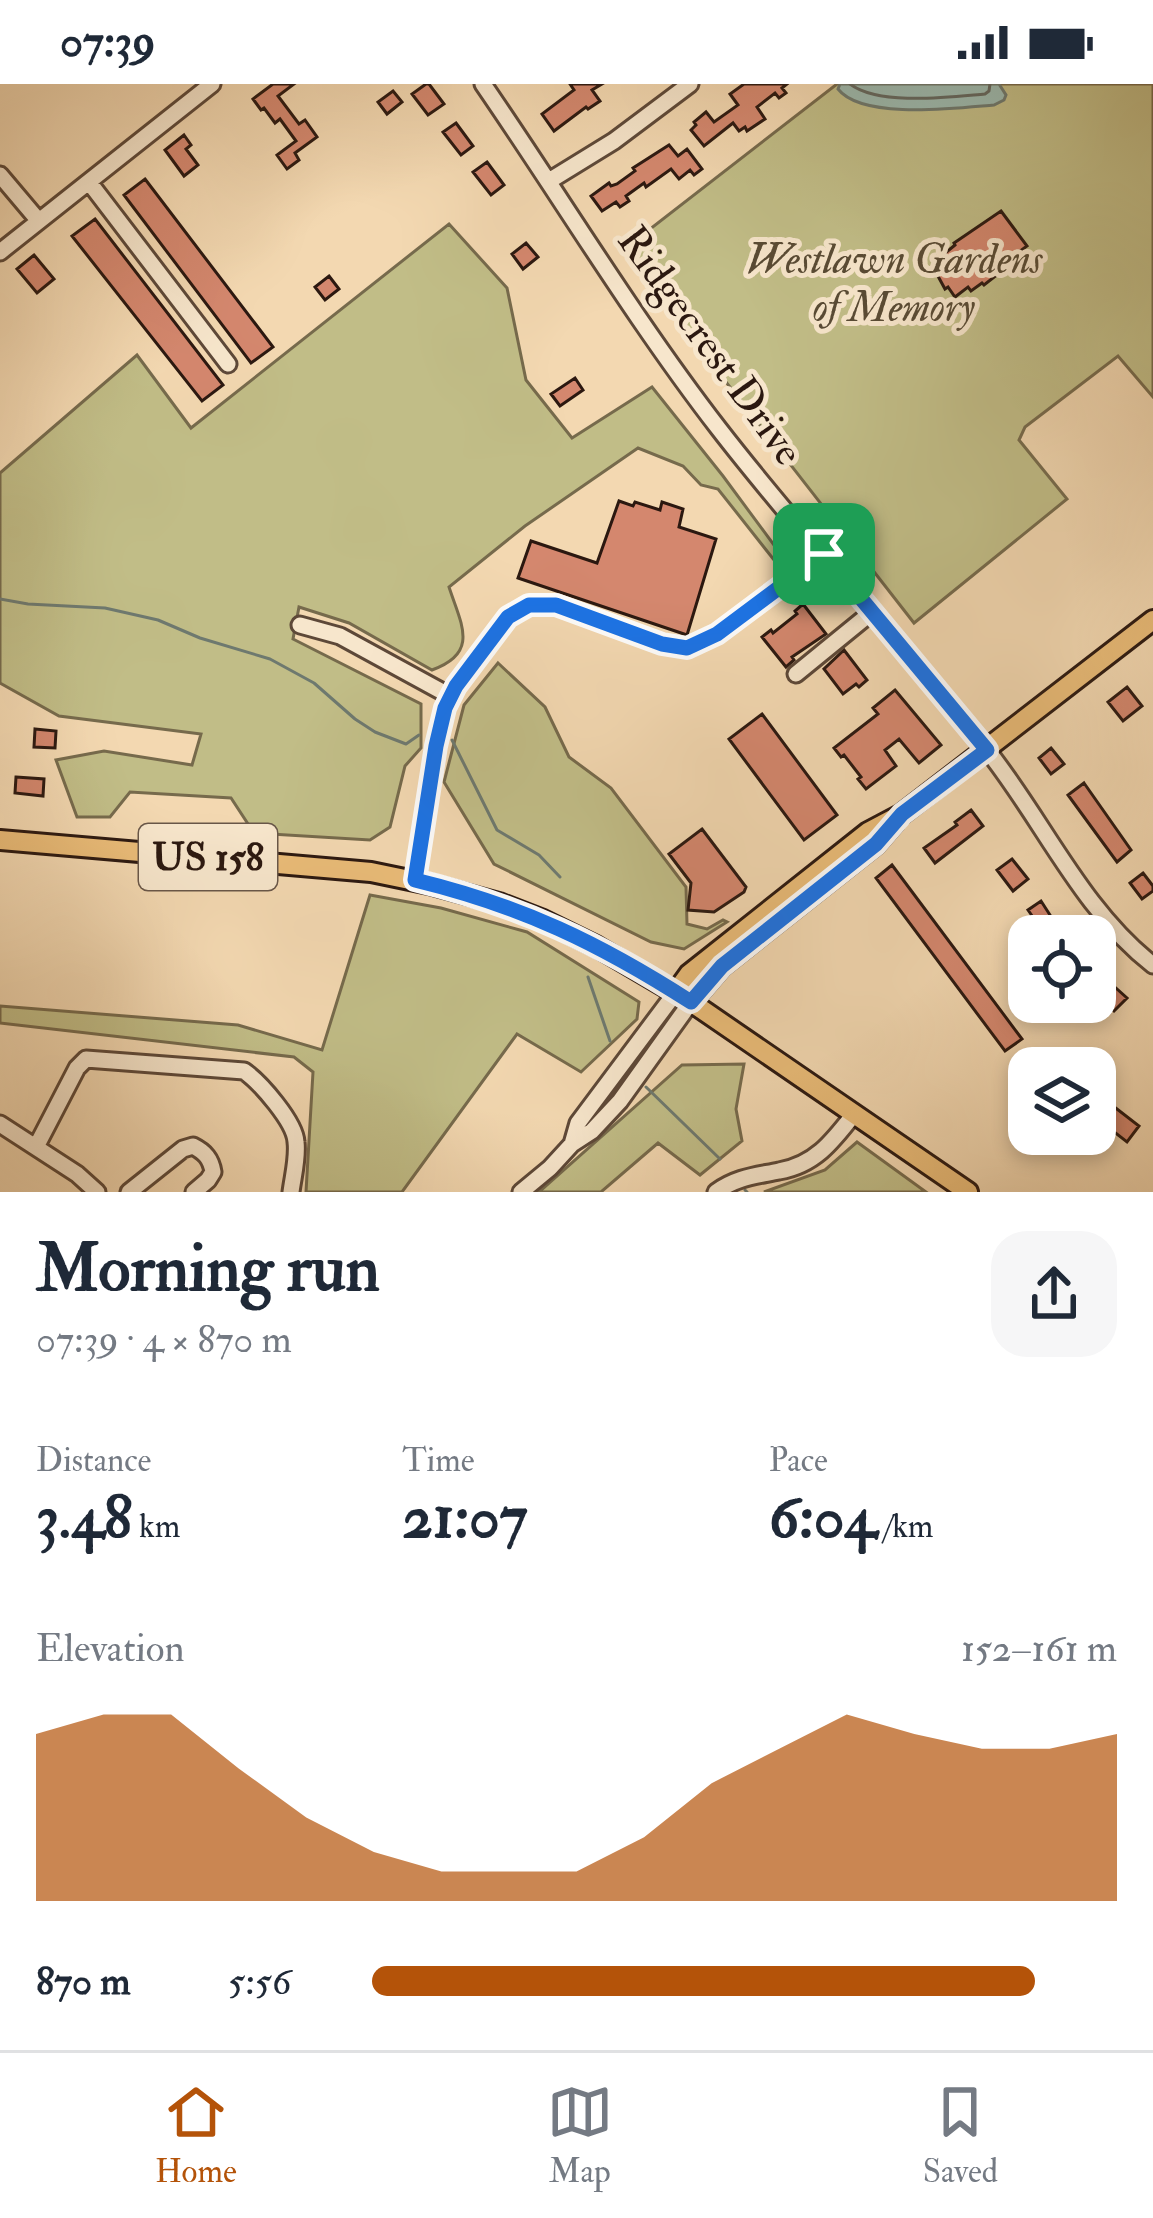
<!DOCTYPE html>
<meta charset="utf-8">
<style>
body{margin:0;font-family:"IM FELL Double Pica",serif;background:#f6f6f7;color:#1f2937;height:100vh;display:flex;flex-direction:column;font-size:45px;white-space:nowrap}
*{box-sizing:border-box;margin:0}
p{font-size:39px;color:#747a83}
.icon{flex:none;width:66px;height:66px;fill:none;stroke:currentColor;stroke-width:2;stroke-linecap:round;stroke-linejoin:round}
.map{position:relative;height:1108px;overflow:hidden}
.sheet{display:flex;flex-direction:column;background:#fff;flex:1}
.sheet>*{flex:none}
.fabs{position:absolute;left:1008px;top:831px;display:grid;gap:24px}
.fabs a{display:grid;place-items:center;width:108px;height:108px;border-radius:24px;background:#fff;box-shadow:0 6px 18px #0003;font-size:60px}
.pin{position:absolute;display:grid;place-items:center;width:102px;height:102px;color:#fff;margin:-51px;border-radius:24px;box-shadow:0 6px 18px #0006}
.round{display:grid;place-items:center;flex:none;width:126px;height:126px;border-radius:36px;background:#f6f6f7}
.overview{display:flex;align-items:center;justify-content:space-between;height:204px;padding:0 36px}
h1{font-size:66px;font-weight:800;line-height:90px}
.figures{display:grid;grid-template-columns:repeat(3,1fr);gap:18px;height:204px;padding:12px 36px}
.figures div{display:grid;align-content:center}
.figures b{font-size:60px;font-weight:800}
.figures small{font-size:33px;font-weight:400}
.figures p{font-size:33px}
.chart{height:336px;padding:24px 36px}
.chart p{display:flex;justify-content:space-between}
.chart svg{width:100%;height:216px;margin-top:12px;fill:#b45309;opacity:.7}
ul{padding:0 36px;list-style:none;font-size:39px}
li{display:grid;grid-template-columns:192px 144px 1fr;align-items:center;height:90px}
li i{height:30px;border-radius:15px;background:#b45309}
.status{display:flex;justify-content:space-between;align-items:center;height:84px;padding:0 60px;background:#fff;direction:ltr}
.status svg{height:33px;fill:currentColor}
.tab-bar{display:flex;justify-content:space-around;align-items:center;height:168px;border-top:3px solid #e0e1e3;background:#fff;font-size:33px;color:#747a83}
.tab-bar a{display:grid;justify-items:center;gap:6px}
.tab-bar .selected{color:#b45309}
.map>svg:first-child{display:block}
.green{fill:#c1bd87;stroke:#766a4c;stroke-width:3}
.water{fill:#9bb9af;stroke:#6e796f;stroke-width:3}
.lines{fill:none;stroke-linecap:round;stroke-linejoin:round}
.shore{stroke:#636860;stroke-width:3}
.stream{stroke:#6e796f;stroke-width:3}
.building{fill:#d4876e;stroke:#2b1810;stroke-width:3}
.minor-casing{stroke:#5d4838;stroke-width:21}
.major-casing{stroke:#2b1810;stroke-width:24}
.minor{stroke:#f7e6cc;stroke-width:15}
.major{stroke:#eabc78;stroke-width:18}
.route-casing{stroke:#fff;stroke-width:24}
.route{stroke:#1a73e8;stroke-width:15}
.labels{text-anchor:middle;dominant-baseline:central;stroke-width:10;stroke-linejoin:round;paint-order:stroke}
.shield{fill:#f7e6cc;stroke:#685648;stroke-width:3}
.shield-label{font-size:39px;font-weight:bold;fill:#2b1810}
.park-label{font-size:42px;font-style:italic;fill:#584a34;stroke:#f7e6cc}
.street-label{font-size:42px;fill:#2b1810;stroke:#f7e6cc}
</style>
<div class="status"><b>07:39</b><svg viewBox="0 0 49 12"><path d="M0 12V9h3v3zM5 12V6h3v6zM10 12V3h3v9zM15 12V0h3v12zM26 1h20v11H26zM47 4h2v5h-2z"/></svg></div>
<div class="map">
<svg width="1153" height="1108" viewBox="0 0 1153 1108">
<rect width="100%" height="100%" fill="#f3d8b1"/>
<filter id="stains"><feTurbulence type="fractalNoise" baseFrequency=".00167" numOctaves="4"/><feColorMatrix values="0 0 0 0 .2 0 0 0 0 .09 0 0 0 0 .02 0 0 0 .5 -.17"/></filter>
<radialGradient id="worn" r=".72"><stop offset=".6" stop-color="#630" stop-opacity="0"/><stop offset="1" stop-color="#630" stop-opacity=".3"/></radialGradient>
<!-- green -->
<path class="green" d="M 837,0 L 1153,0 L 1153,313 L 1118,272 L 1025,343 L 1019,356 L 1067,415 L 914,539 L 623,166 Z
M 449,140 L 507,204 L 526,296 L 572,354 L 652,303 L 723,392 L 785,476 L 778,481 L 718,405 L 701,401 L 683,382 L 638,364 L 525,442 L 449,503 C 461,540 480,569 432,586 L 349,539 L 299,523 L 293,555 L 421,620 L 421,664 L 405,682 L 390,743 L 370,756 L 254,749 L 231,714 L 130,708 L 110,733 L 77,733 L 56,676 L 104,667 L 192,681 L 201,650 L 59,632 L 0,599 L 0,389 L 137,271 L 191,344 Z
M 498,579 L 545,623 L 569,673 L 611,704 L 686,803 L 687,840 L 707,845 L 723,836 L 727,838 L 684,865 L 651,858 L 494,780 L 444,698 L 464,621 Z
M 370,811 L 441,824 L 527,848 L 639,918 L 637,935 L 581,988 L 517,950 L 402,1108 L 306,1108 L 313,988 L 294,973 L 0,939 L 0,922 L 238,941 L 322,966 Z
M 744,980 L 736,1025 L 742,1057 L 700,1091 L 658,1059 L 601,1108 L 539,1108 L 682,981 Z
M 857,1058 L 926,1108 L 764,1108 L 825,1086 Z"/>
<!-- water -->
<path class="water" d="M 840,0 L 999,0 L 1006,11 L 1004,16 L 994,21 C 957,24 862,36 838,5 Z"/>
<g class="lines">
<!-- shore -->
<path class="shore" d="M 850,0 C 879,22 949,13 985,10 L 989,7 L 990,0"/>
<!-- stream -->
<path class="stream" d="M 0,515 L 28,520 L 105,524 L 158,536 L 200,554 L 270,575 L 314,599 L 355,635 L 375,648 L 406,660 L 419,651
M 452,656 L 497,746 L 539,771 L 560,793
M 588,893 L 610,957
M 646,1003 L 720,1075
M 745,1106 L 747,1108"/>
</g>
<!-- building -->
<path class="building" d="M 273,0 L 294,0 L 278,12 L 299,40 L 305,36 L 317,53 L 295,69 L 299,76 L 287,85 L 277,71 L 296,57 L 280,35 L 275,39 L 264,24 L 261,26 L 253,15 Z
M 426,0 L 429,0 L 444,20 L 428,31 L 412,10 Z
M 570,0 L 602,0 L 592,6 L 600,17 L 588,25 L 586,23 L 554,47 L 542,30 L 574,6 Z
M 744,0 L 787,0 L 782,4 L 786,9 L 779,14 L 775,9 L 757,23 L 765,35 L 747,47 L 745,43 L 739,47 L 733,39 L 704,62 L 691,46 L 696,41 L 694,38 L 706,28 L 714,38 L 738,21 L 730,10 Z
M 393,7 L 402,18 L 387,30 L 378,18 Z
M 456,39 L 473,62 L 461,71 L 443,48 Z
M 184,51 L 191,61 L 186,65 L 198,81 L 184,92 L 165,66 Z
M 669,61 L 678,72 L 687,65 L 702,85 L 694,91 L 690,86 L 679,95 L 671,85 L 646,103 L 644,99 L 626,112 L 629,117 L 620,123 L 616,118 L 602,127 L 591,112 L 609,99 L 611,102 L 617,100 L 635,87 L 633,84 Z
M 487,78 L 504,101 L 491,111 L 473,88 Z
M 145,95 L 273,263 L 251,279 L 124,111 Z
M 1001,127 L 1027,162 L 1004,179 L 1007,183 L 984,201 L 982,199 L 971,207 L 968,203 L 955,213 L 948,203 L 945,205 L 933,183 L 946,173 L 944,170 L 955,161 L 954,159 Z
M 95,135 L 223,301 L 202,317 L 72,152 Z
M 526,159 L 538,173 L 523,185 L 512,170 Z
M 34,171 L 54,195 L 37,209 L 17,185 Z
M 329,192 L 339,205 L 325,216 L 315,203 Z
M 575,294 L 583,306 L 560,322 L 551,310 Z
M 619,417 L 633,422 L 635,418 L 660,426 L 662,418 L 683,425 L 679,443 L 716,455 L 687,551 L 518,494 L 531,457 L 597,479 Z
M 803,520 L 826,550 L 792,573 L 794,576 L 786,583 L 762,553 L 771,546 L 773,549 L 797,530 L 795,527 Z
M 844,566 L 867,596 L 859,603 L 856,600 L 843,610 L 824,585 Z
M 1127,603 L 1142,622 L 1123,637 L 1108,618 Z
M 895,606 L 941,661 L 919,679 L 899,655 L 885,666 L 896,682 L 866,705 L 858,695 L 861,693 L 844,671 L 841,673 L 834,664 L 878,630 L 873,624 Z
M 762,630 L 837,731 L 804,756 L 729,655 Z
M 35,645 L 56,647 L 55,664 L 34,663 Z
M 1051,664 L 1064,680 L 1051,690 L 1039,674 Z
M 16,693 L 44,695 L 43,712 L 15,709 Z
M 1084,699 L 1131,766 L 1117,778 L 1068,711 Z
M 971,726 L 983,742 L 935,779 L 924,764 L 957,741 L 955,738 Z
M 702,745 L 746,803 L 744,808 L 714,828 L 688,826 L 691,799 L 669,770 Z
M 1012,775 L 1028,795 L 1013,807 L 997,786 Z
M 892,781 L 1022,955 L 1005,967 L 876,794 Z
M 1143,789 L 1153,802 L 1153,807 L 1142,815 L 1130,799 Z
M 1041,817 L 1059,845 L 1049,852 L 1046,852 L 1028,826 Z
M 1107,896 L 1127,914 L 1114,927 L 1095,910 Z
M 1095,1008 L 1139,1042 L 1127,1058 L 1095,1033 Z"/>
<g class="lines">
<defs>
<path id="minor" d="M 483,0 C 562,115 634,235 719,345 C 804,455 900,557 987,666 C 1043,736 1081,825 1153,881
M 0,91 L 38,136
M 549,97 L 614,57 L 690,0
M 89,98 L 228,280
M 0,168 L 212,0
M 300,541 L 340,552 L 450,612
M 796,590 L 872,528
M 415,797 L 436,662 L 445,624 L 456,602 L 508,533 L 529,521 L 557,521 L 662,560 L 687,564 L 717,550 L 823,470
M 0,1040 L 77,1090 L 97,1108
M 572,1060 L 578,1039 L 676,908
M 36,1063 L 77,984 L 86,975 L 244,987 C 260,998 295,1038 296,1058 C 298,1074 293,1092 291,1108
M 129,1108 L 183,1065 L 193,1062 C 205,1068 211,1075 213,1088 L 208,1096 L 194,1108
M 521,1108 L 550,1084 L 572,1060 L 592,1047 L 620,1017 L 691,918
M 716,1108 C 737,1093 755,1092 779,1087 C 815,1081 833,1057 854,1030"/>
<path id="major" d="M 0,756 L 371,788 L 429,800 L 499,819 L 543,836 L 596,862 L 691,918 L 968,1108
M 676,908 L 689,890 L 868,748 L 902,730 L 1153,536
M 691,918 L 722,882 L 876,760 L 895,738"/>
</defs>
<!-- minor casing -->
<use href="#minor" class="minor-casing"/>
<!-- major casing -->
<use href="#major" class="major-casing"/>
<!-- minor -->
<use href="#minor" class="minor"/>
<!-- major -->
<use href="#major" class="major"/>
</g>
<g class="lines">
<defs>
<path id="route" d="M 824,470 L 987,666 L 902,730 L 876,760 L 722,882 L 691,918 C 599,859 522,822 415,796 L 436,662 L 445,624 L 456,602 L 508,533 L 529,521 L 556,521 L 662,560 L 687,564 L 717,550 Z"/>
</defs>
<!-- route casing -->
<use href="#route" class="route-casing"/>
<!-- route -->
<use href="#route" class="route"/>
</g>
<g class="labels">
<!-- shield labels -->
<rect class="shield" x="139" y="740" width="138" height="66" rx="9"/>
<g class="shield-label">
<text x="208" y="773">US 158</text>
</g>
<!-- park labels -->
<g class="park-label">
<text x="894" y="176">Westlawn Gardens<tspan x="894" dy="48">of Memory</tspan></text>
</g>
<!-- street labels -->
<g class="street-label">
<text transform="translate(710 262) rotate(54)">Ridgecrest Drive</text>
</g>
</g>
<rect width="100%" height="100%" filter="url(#stains)"/>
<rect width="100%" height="100%" fill="url(#worn)"/>
</svg>
<div class="fabs">
<a><svg class="icon" aria-label="locate" viewBox="0 0 24 24"><circle cx="12" cy="12" r="6"/><path d="M12 2v4M12 18v4M2 12h4M18 12h4"/></svg></a>
<a><svg class="icon" aria-label="layers" viewBox="0 0 24 24"><path d="M12 4l9 5-9 5-9-5zM3 14l9 5 9-5"/></svg></a>
</div>
<div class="pin" style="left:824px;top:470px;background:#1e9e55"><svg class="icon" aria-label="arrive" viewBox="0 0 24 24"><path d="M6 21V4h12l-3 4 3 4H6"/></svg></div>
</div>
<section class="sheet">
<div class="overview"><div><h1>Morning run</h1><p>07:39 · 4 × 870 m</p></div><a class="round"><svg class="icon" aria-label="share" viewBox="0 0 24 24"><path d="M12 15V3M7 8l5-5 5 5M5 13v7h14v-7"/></svg></a></div>
<div class="figures">
<div><p>Distance</p><b>3.48<small> km</small></b></div>
<div><p>Time</p><b>21:07</b></div>
<div><p>Pace</p><b>6:04<small> /km</small></b></div>
</div>
<div class="chart"><p><span>Elevation</span>152–161 m</p>
<svg viewBox="0 0 160 44" preserveAspectRatio="none"><path d="M0 44V10L10 6L20 6L30 17L40 27L50 34L60 38L70 38L80 38L90 31L100 20L110 13L120 6L130 10L140 13L150 13L160 10V44z"/></svg>
</div>
<ul>
<li><b>870 m</b>5:56<i style="width:89%"></i></li>
</ul>
</section>
<nav class="tab-bar">
<a class="selected"><svg class="icon" aria-label="home" viewBox="0 0 24 24"><path d="M3 11l9-7 9 7M6 9v11h12V9"/></svg>Home</a>
<a><svg class="icon" aria-label="map" viewBox="0 0 24 24"><path d="M3 6l6-2 6 2 6-2v14l-6 2-6-2-6 2zM9 4v14M15 6v14"/></svg>Map</a>
<a><svg class="icon" aria-label="saved" viewBox="0 0 24 24"><path d="M7 4h10v16l-5-4-5 4z"/></svg>Saved</a>
</nav>
